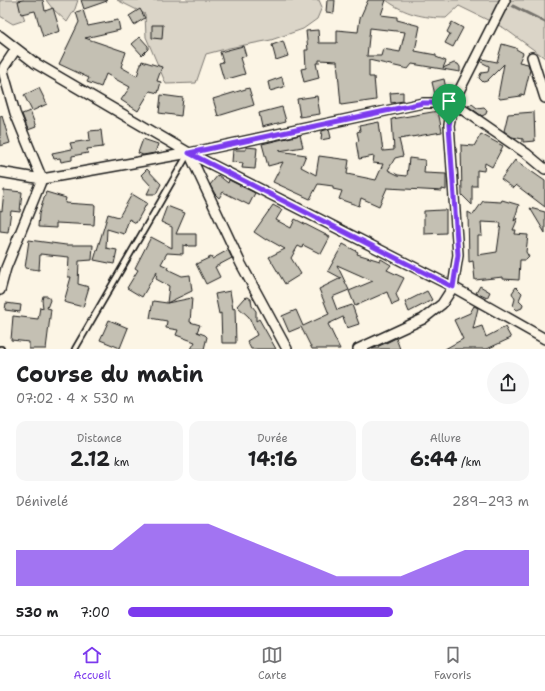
<!DOCTYPE html>
<html lang="fr">
<meta charset="utf-8">
<style>
body{margin:0;font-family:"Shantell Sans",sans-serif;background:#f6f6f6;color:#202124;height:100vh;display:flex;flex-direction:column;font-size:15px;white-space:nowrap}
*{box-sizing:border-box;margin:0}
p{font-size:13px;color:#757577}
.icon{flex:none;width:22px;height:22px;fill:none;stroke:currentColor;stroke-width:2;stroke-linecap:round;stroke-linejoin:round}
.map{position:relative;height:349px;overflow:hidden}
.drawer{display:flex;flex-direction:column;background:#fff;flex:1}
.drawer>*{flex:none}
.pin{position:absolute;display:grid;place-items:center;width:34px;height:34px;color:#fff;margin:-41px -17px;border-radius:50% 50% 50% 0;rotate:-45deg;box-shadow:0 0 4px #0007}
.pin .icon{rotate:45deg}
.round{display:grid;place-items:center;flex:none;width:42px;height:42px;border-radius:21px;background:#f6f6f6}
.headline{display:flex;align-items:center;justify-content:space-between;height:68px;padding:0 16px}
h1{font-size:22px;font-weight:700;line-height:30px}
.metrics{display:grid;grid-template-columns:repeat(3,1fr);gap:6px;height:68px;padding:4px 16px}
.metrics div{display:grid;align-content:center;border-radius:10px;background:#f6f6f6;text-align:center}
.metrics b{font-size:20px;font-weight:700}
.metrics small{font-size:11px;font-weight:400}
.metrics p{font-size:11px}
.chart{height:112px;padding:8px 16px}
.chart p{display:flex;justify-content:space-between}
.chart svg{width:100%;height:72px;margin-top:4px;fill:#7c3aed;opacity:.7}
ul{padding:0 16px;list-style:none;font-size:13px}
li{display:grid;grid-template-columns:64px 48px 1fr;align-items:center;height:30px}
li i{height:10px;border-radius:5px;background:#7c3aed}
.dock{display:flex;justify-content:space-around;align-items:center;height:56px;border-top:1px solid #e0e0e0;background:#fff;font-size:11px;color:#757577}
.dock a{display:grid;justify-items:center;gap:2px}
.dock .current{color:#7c3aed}
.map>svg:first-child{display:block}
.green{fill:#dbd5c8;stroke:#7c7872}
.lines{fill:none;stroke-linecap:round;stroke-linejoin:round}
.stream{stroke:#75726c;stroke-width:3}
.building{fill:#c4c0b3;stroke:#1c1c1c;fill-rule:evenodd}
.lane-casing{stroke:#1c1c1c;stroke-width:8}
.street-casing{stroke:#1c1c1c;stroke-width:12}
.lane{stroke:#fcf5e5;stroke-width:4.5}
.street{stroke:#fcf5e5;stroke-width:9}
.route-casing{stroke:#fff;stroke-width:8}
.route{stroke:#7c3aed;stroke-width:5}
</style>
<div class="map">
<svg width="545" height="349" viewBox="0 0 545 349">
<rect width="100%" height="100%" fill="#fcf5e5"/>
<filter id="ink" filterUnits="userSpaceOnUse"><feTurbulence type="fractalNoise" baseFrequency=".025" numOctaves="2"/><feDisplacementMap in="SourceGraphic" scale="8" xChannelSelector="R" yChannelSelector="G"/><feConvolveMatrix kernelMatrix="1 2 1 2 8 2 1 2 1" color-interpolation-filters="sRGB"/></filter>
<g filter="url(#ink)">
<!-- green -->
<path class="green" d="M 0,0 L 24,0 L 19,4 L 25,20 L 13,24 L 0,16 Z
M 46,0 L 78,0 L 75,9 L 67,22 L 52,8 Z
M 117,0 L 319,0 L 322,7 L 317,19 L 303,29 L 271,40 L 229,48 L 206,54 L 196,83 L 166,84 L 146,37 L 145,14 Z
M 386,0 L 545,0 L 545,58 L 504,28 L 459,6 L 446,18 C 423,18 405,14 386,0 Z"/>
<g class="lines">
<!-- stream -->
<path class="stream" d="M 513,6 L 545,22"/>
</g>
<!-- building -->
<path class="building" d="M 23,0 L 43,0 L 45,11 L 53,8 L 60,31 L 43,37 L 35,11 L 21,14 L 18,1 Z
M 81,0 L 106,0 L 107,1 L 84,9 Z
M 327,0 L 335,0 L 334,13 L 326,12 Z
M 368,0 L 386,0 L 381,15 L 397,17 L 397,20 L 420,26 L 415,51 L 436,55 L 436,57 L 446,61 L 443,68 L 454,63 L 458,64 L 460,67 L 460,72 L 412,64 L 408,69 L 369,60 L 369,77 L 374,77 L 376,100 L 341,105 L 337,61 L 319,60 L 319,63 L 316,63 L 319,78 L 304,82 L 301,69 L 306,68 L 305,50 L 308,50 L 306,31 L 318,30 L 319,43 L 337,43 L 337,30 L 358,32 L 360,18 ZM 370,28 L 405,32 L 400,52 L 383,49 L 381,56 L 367,56 Z
M 140,9 L 145,18 L 134,25 L 129,16 Z
M 83,10 L 88,26 L 118,20 L 120,30 L 85,38 L 126,52 L 121,67 L 137,76 L 142,61 L 162,67 L 157,81 L 161,82 L 158,93 L 150,91 L 138,111 L 121,100 L 130,87 L 106,74 L 101,87 L 87,82 L 89,78 L 59,64 L 79,22 L 76,12 Z
M 452,22 L 463,28 L 453,47 L 445,43 L 450,34 L 447,32 Z
M 152,25 L 163,25 L 162,39 L 152,38 Z
M 140,37 L 148,46 L 148,49 L 142,55 L 132,44 Z
M 283,41 L 288,56 L 276,60 L 272,45 Z
M 502,44 L 516,48 L 516,49 L 523,53 L 519,62 L 528,64 L 530,70 L 524,95 L 521,94 L 521,96 L 500,99 L 498,96 L 504,64 L 487,81 L 483,82 L 479,78 L 481,73 L 488,72 L 489,66 L 481,62 L 482,59 L 497,62 Z
M 243,46 L 246,56 L 240,58 L 245,74 L 224,80 L 219,63 L 223,62 L 220,52 Z
M 282,77 L 284,87 L 270,91 L 268,82 Z
M 444,79 L 447,93 L 435,95 L 432,82 Z
M 39,88 L 47,104 L 32,111 L 24,95 Z
M 249,88 L 254,105 L 218,116 L 213,99 Z
M 403,92 L 403,101 L 391,103 L 390,93 Z
M 161,95 L 183,98 L 181,116 L 159,113 Z
M 317,96 L 320,114 L 300,117 L 297,99 Z
M 472,104 L 477,108 L 484,107 L 487,110 L 486,114 L 482,116 L 468,106 Z
M 282,107 L 286,121 L 262,127 L 259,113 Z
M 30,111 L 36,127 L 28,130 L 22,114 Z
M 438,111 L 442,132 L 399,139 L 403,156 L 395,158 L 388,170 L 398,175 L 407,176 L 409,158 L 425,160 L 424,173 L 446,174 L 446,190 L 442,189 L 442,191 L 387,188 L 379,206 L 361,198 L 359,206 L 339,199 L 342,191 L 333,189 L 333,186 L 318,184 L 310,199 L 273,182 L 283,162 L 268,166 L 262,144 L 300,135 L 303,147 L 279,151 L 306,155 L 301,167 L 316,175 L 319,156 L 349,160 L 347,174 L 376,180 L 383,164 L 373,163 L 374,156 L 359,159 L 356,142 L 359,141 L 357,132 L 360,131 L 359,126 L 379,122 L 383,151 L 394,150 L 392,119 Z
M 534,112 L 535,141 L 523,142 L 523,139 L 512,137 L 504,131 L 508,114 Z
M 2,116 L 10,143 L 0,146 L 0,117 Z
M 329,129 L 331,138 L 321,140 L 322,131 Z
M 101,130 L 103,147 L 87,149 L 88,153 L 72,156 L 72,160 L 61,162 L 60,158 L 54,159 L 52,153 L 72,149 L 70,143 L 90,140 L 89,131 Z
M 481,134 L 503,146 L 492,167 L 485,163 L 484,171 L 477,170 L 477,186 L 472,186 L 472,205 L 462,195 L 461,145 L 474,146 Z
M 143,139 L 158,144 L 155,153 L 143,155 L 138,153 Z
M 246,147 L 257,148 L 255,169 L 242,168 L 243,163 L 232,162 L 233,150 L 246,150 Z
M 515,160 L 545,181 L 545,207 L 516,185 L 513,188 L 501,179 Z
M 147,169 L 161,184 L 156,194 L 147,194 L 151,186 L 141,175 Z
M 218,175 L 228,183 L 229,180 L 255,193 L 249,205 L 223,192 L 219,198 L 215,194 L 210,185 Z
M 4,190 L 22,192 L 20,212 L 11,211 L 8,232 L 0,231 L 0,210 L 2,211 Z
M 46,192 L 66,198 L 65,203 L 95,205 L 94,225 L 56,223 L 56,228 L 38,227 L 39,214 Z
M 132,194 L 147,203 L 136,223 L 129,219 L 124,234 L 107,229 L 106,248 L 117,250 L 114,264 L 94,260 L 108,214 L 119,217 Z
M 502,200 L 519,205 L 514,221 L 518,218 L 513,230 L 516,230 L 515,234 L 528,235 L 526,252 L 529,257 L 526,260 L 520,260 L 519,280 L 503,279 L 503,277 L 475,280 L 473,261 L 469,262 L 468,212 L 473,215 L 483,201 L 501,202 ZM 481,222 L 501,223 L 497,252 L 478,255 L 478,236 L 482,236 Z
M 273,205 L 282,210 L 276,220 L 291,228 L 295,219 L 330,237 L 321,254 L 303,245 L 302,248 L 298,246 L 291,258 L 301,274 L 285,284 L 269,257 L 285,249 L 267,239 L 266,240 L 254,232 Z
M 167,206 L 185,213 L 176,234 L 196,234 L 196,246 L 188,246 L 187,244 L 187,246 L 183,245 L 183,254 L 167,253 L 161,264 L 168,267 L 167,269 L 182,276 L 190,275 L 192,291 L 167,303 L 192,298 L 190,322 L 200,325 L 197,332 L 205,335 L 207,337 L 204,349 L 191,349 L 195,342 L 176,335 L 178,330 L 166,328 L 167,321 L 150,318 L 153,301 L 167,303 L 169,286 L 156,279 L 157,271 L 142,297 L 127,288 L 138,270 L 135,268 L 151,237 L 172,248 L 172,227 L 161,222 Z
M 530,208 L 545,212 L 545,233 Z
M 442,210 L 446,210 L 446,233 L 424,234 L 424,211 Z
M 29,240 L 66,245 L 93,245 L 92,260 L 79,261 L 78,284 L 89,287 L 83,307 L 64,302 L 71,277 L 68,277 L 69,257 L 40,254 L 39,270 L 25,268 Z
M 343,244 L 358,252 L 357,254 L 380,261 L 381,259 L 391,265 L 387,270 L 404,278 L 396,294 L 399,302 L 392,305 L 387,292 L 355,306 L 349,291 L 373,281 L 337,265 L 349,290 L 332,297 L 337,310 L 352,305 L 359,324 L 347,328 L 343,317 L 328,324 L 340,349 L 312,349 L 301,327 L 289,332 L 282,316 L 296,310 L 303,326 L 329,314 L 319,289 L 341,278 L 328,271 Z
M 228,250 L 232,258 L 215,267 L 220,277 L 206,284 L 196,264 L 211,257 L 212,259 Z
M 480,286 L 490,292 L 487,298 L 476,293 Z
M 516,287 L 522,293 L 519,300 L 523,304 L 522,308 L 517,310 L 513,306 L 515,299 L 512,293 Z
M 230,291 L 233,309 L 235,308 L 236,343 L 222,343 L 221,313 L 219,314 L 215,294 Z
M 427,291 L 432,300 L 409,312 L 405,302 Z
M 43,296 L 48,296 L 50,300 L 47,308 L 51,309 L 46,349 L 29,349 L 29,342 L 11,340 L 13,316 L 38,319 L 40,307 L 43,308 L 42,300 Z
M 248,297 L 251,299 L 252,306 L 256,311 L 256,321 L 259,319 L 276,349 L 251,349 L 247,341 L 257,335 L 249,317 L 237,306 L 244,298 Z
M 6,303 L 21,305 L 20,312 L 5,310 Z
M 474,306 L 478,308 L 473,329 L 482,326 L 486,337 L 505,327 L 511,338 L 487,349 L 445,349 L 463,339 L 454,320 L 470,313 Z
M 109,320 L 128,328 L 120,348 L 100,340 Z
M 396,338 L 400,349 L 372,349 L 388,342 Z"/>
<g class="lines">
<defs>
<path id="lane" d="M 0,349 L 1,349
M 75,349 L 188,154"/>
<path id="street" d="M 0,36 L 35,63 L 189,153 L 453,287 L 545,339
M 532,57 L 545,98
M 189,153 L 241,264 L 287,349
M 0,172 L 42,179 L 189,153 L 423,103 L 453,103 L 527,154 L 545,169
M 0,290 L 6,268 L 42,179 L 15,113 L 3,71 L 4,67 L 16,49
M 358,349 L 423,319 L 442,304 L 453,287 L 458,255 L 449,125 L 453,103 L 505,0"/>
</defs>
<!-- lane casing -->
<use href="#lane" class="lane-casing"/>
<!-- street casing -->
<use href="#street" class="street-casing"/>
<!-- lane -->
<use href="#lane" class="lane"/>
<!-- street -->
<use href="#street" class="street"/>
</g>
</g>
<g class="lines" filter="url(#ink)">
<defs>
<path id="route" d="M 423,103 L 453,103 L 449,125 L 458,255 L 453,287 L 189,153 Z"/>
</defs>
<!-- route casing -->
<use href="#route" class="route-casing"/>
<!-- route -->
<use href="#route" class="route"/>
</g>
</svg>
<div class="pin" style="left:449px;top:125px;background:#1e9e55"><svg class="icon" aria-label="arrive" viewBox="0 0 24 24"><path d="M6 21V4h12l-3 4 3 4H6"/></svg></div>
</div>
<section class="drawer">
<div class="headline"><div><h1>Course du matin</h1><p>07:02 · 4 × 530 m</p></div><a class="round"><svg class="icon" aria-label="share" viewBox="0 0 24 24"><path d="M12 15V3M7 8l5-5 5 5M5 13v7h14v-7"/></svg></a></div>
<div class="metrics">
<div><p>Distance</p><b>2.12<small> km</small></b></div>
<div><p>Durée</p><b>14:16</b></div>
<div><p>Allure</p><b>6:44<small> /km</small></b></div>
</div>
<div class="chart"><p><span>Dénivelé</span>289–293 m</p>
<svg viewBox="0 0 160 44" preserveAspectRatio="none"><path d="M0 44V22L10 22L20 22L30 22L40 6L50 6L60 6L70 14L80 22L90 30L100 38L110 38L120 38L130 30L140 22L150 22L160 22V44z"/></svg>
</div>
<ul>
<li><b>530 m</b>7:00<i style="width:66%"></i></li>
</ul>
</section>
<nav class="dock">
<a class="current"><svg class="icon" aria-label="home" viewBox="0 0 24 24"><path d="M3 11l9-7 9 7M6 9v11h12V9"/></svg>Accueil</a>
<a><svg class="icon" aria-label="map" viewBox="0 0 24 24"><path d="M3 6l6-2 6 2 6-2v14l-6 2-6-2-6 2zM9 4v14M15 6v14"/></svg>Carte</a>
<a><svg class="icon" aria-label="saved" viewBox="0 0 24 24"><path d="M7 4h10v16l-5-4-5 4z"/></svg>Favoris</a>
</nav>
